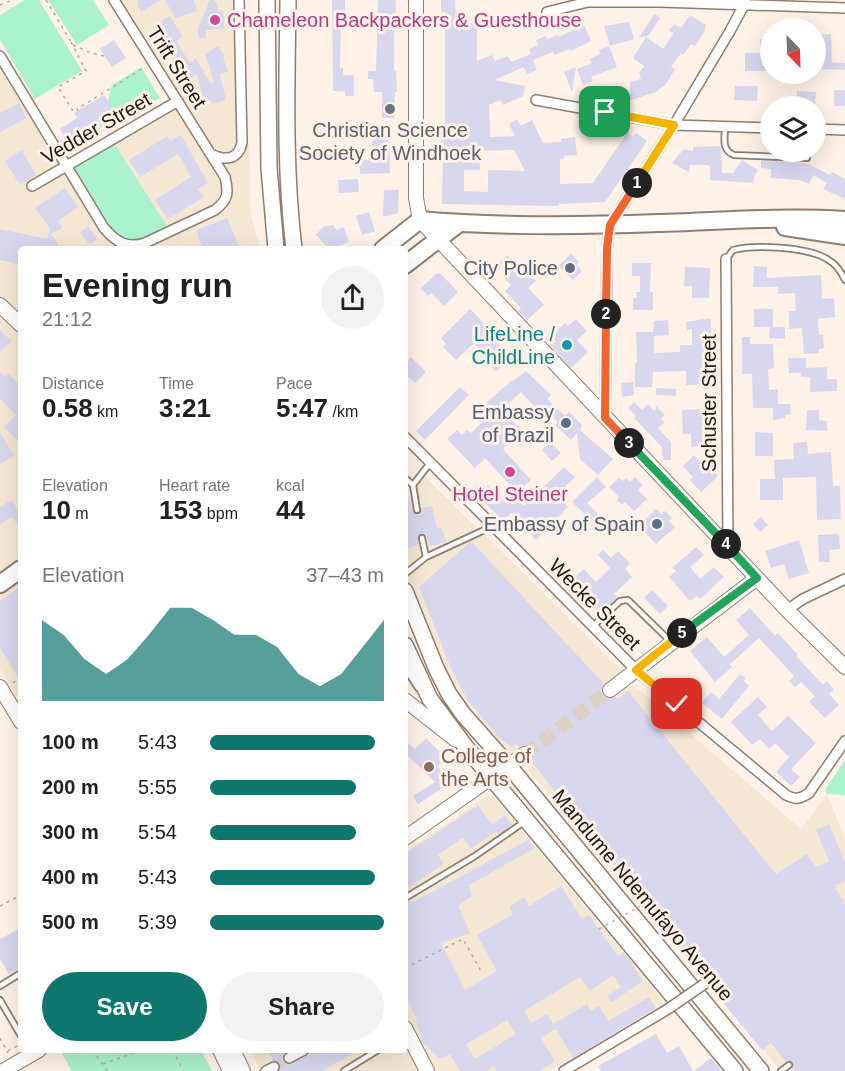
<!DOCTYPE html>
<meta charset="utf-8">
<style>
body{margin:0;font-family:Arial,sans-serif;background:#f2f2f2;color:#202124;height:100vh;display:flex;flex-direction:column;font-size:22px;white-space:nowrap}
*{box-sizing:border-box;margin:0}
p{font-size:20px;color:#757577}
.icon{flex:none;width:33px;height:33px;fill:none;stroke:currentColor;stroke-width:2;stroke-linecap:round;stroke-linejoin:round}
.map{position:relative;flex:1;overflow:hidden}
.panel{position:absolute;left:18px;top:246px;width:390px;height:807px;display:flex;flex-direction:column;background:#fff;border-radius:6px;box-shadow:0 6px 24px #0002}
.panel>*{flex:none}
.needle{width:39px;rotate:157deg}
.controls{position:absolute;left:760px;top:18px;display:grid;gap:12px}
.controls a{display:grid;place-items:center;width:66px;height:66px;border-radius:50%;background:#fff;box-shadow:0 6px 24px #0002;font-size:30px}
.pin{position:absolute;display:grid;place-items:center;width:51px;height:51px;color:#fff;margin:-26px;border-radius:12px;box-shadow:0 3px 9px #0006}
.km{position:absolute;width:30px;height:30px;margin:-15px;border-radius:50%;background:#222;color:#fff;font-size:16px;line-height:30px;text-align:center}
.round{display:grid;place-items:center;flex:none;width:63px;height:63px;border-radius:32px;background:#f2f2f2}
.headline{display:flex;align-items:center;justify-content:space-between;height:102px;padding:0 24px}
h1{font-size:33px;font-weight:800;line-height:45px}
.figures{display:grid;grid-template-columns:repeat(3,1fr);gap:9px;height:102px;padding:6px 24px}
.figures div{display:grid;align-content:center}
.figures b{font-size:26px;font-weight:800}
.figures small{font-size:16px;font-weight:400}
.figures p{font-size:16px}
.chart{height:168px;padding:12px 24px}
.chart p{display:flex;justify-content:space-between}
.chart svg{width:100%;height:108px;margin-top:6px;fill:#0f766e;opacity:.7}
.action{display:flex;gap:12px;margin-top:auto;padding:12px 24px}
.action a{flex:1;height:69px;border-radius:36px;background:#0f766e;color:#fff;font-size:24px;font-weight:800;line-height:69px;text-align:center}
.action a+a{background:#f2f2f2;color:#202124}
ul{padding:0 24px;list-style:none;font-size:20px}
li{display:grid;grid-template-columns:96px 72px 1fr;align-items:center;height:45px}
li i{height:15px;border-radius:8px;background:#0f766e}
.map>svg:first-child{display:block}
.commercial{fill:#f4e8d4}
.green{fill:#abf2ce}
.building{fill:#d8d7ee;fill-rule:evenodd}
.lines{fill:none;stroke-linecap:round;stroke-linejoin:round}
.street-tunnel{stroke:#ddd1c7;stroke-width:9;stroke-dasharray:9 4.5;stroke-linecap:butt}
.secondary-tunnel{stroke:#ddd1c7;stroke-width:14;stroke-dasharray:14 7;stroke-linecap:butt}
.lane-casing{stroke:#907d6e;stroke-width:8}
.street-casing{stroke:#907d6e;stroke-width:12}
.secondary-casing{stroke:#907d6e;stroke-width:16}
.primary-casing{stroke:#907d6e;stroke-width:18}
.highway-casing{stroke:#907d6e;stroke-width:20}
.path{stroke:#b6aba2;stroke-width:1.5;stroke-dasharray:3 4.5;stroke-linecap:butt}
.lane{stroke:#fff;stroke-width:4.5}
.street{stroke:#fff;stroke-width:9}
.secondary{stroke:#fff;stroke-width:14}
.primary{stroke:#fff;stroke-width:15}
.highway{stroke:#fff;stroke-width:16}
.street-bridge-casing{stroke:#907d6e;stroke-width:12;stroke-linecap:butt}
.path-bridge{stroke:#b6aba2;stroke-width:1.5;stroke-dasharray:3 4.5;stroke-linecap:butt}
.street-bridge{stroke:#fff;stroke-width:9}
.split-1-casing{stroke:#fff;stroke-width:12}
.split-2-casing{stroke:#fff;stroke-width:12}
.split-3-casing{stroke:#fff;stroke-width:12}
.split-4-casing{stroke:#fff;stroke-width:12}
.split-5-casing{stroke:#fff;stroke-width:12}
.split-6-casing{stroke:#fff;stroke-width:12}
.split-1{stroke:#f5b400;stroke-width:8}
.split-2{stroke:#f0652b;stroke-width:8}
.split-3{stroke:#f0652b;stroke-width:8}
.split-4{stroke:#22a559;stroke-width:8}
.split-5{stroke:#22a559;stroke-width:8}
.split-6{stroke:#f5b400;stroke-width:8}
.hotel-dot{fill:#d1479c;stroke:#fef1e7;stroke-width:2}
.worship-dot{fill:#6b7280;stroke:#fef1e7;stroke-width:2}
.service-dot{fill:#5c6f8a;stroke:#fef1e7;stroke-width:2}
.culture-dot{fill:#0f9aa8;stroke:#fef1e7;stroke-width:2}
.education-dot{fill:#8d6e63;stroke:#fef1e7;stroke-width:2}
.labels{text-anchor:middle;dominant-baseline:central;stroke-width:6;stroke-linejoin:round;paint-order:stroke}
.hotel-label{font-size:20px;fill:#b23c85;stroke:#fef1e7;text-anchor:start}
.street-label{font-size:20px;fill:#201913;stroke:#fef1e7}
.worship-label{font-size:20px;fill:#5b616d;stroke:#fef1e7}
.service-label{font-size:20px;fill:#4e5e75;stroke:#fef1e7;text-anchor:end}
.culture-label{font-size:20px;fill:#0d838f;stroke:#fef1e7;text-anchor:end}
.education-label{font-size:20px;fill:#785e54;stroke:#fef1e7;text-anchor:start}
</style>
<div class="map">
<svg width="845" height="1071" viewBox="0 0 845 1071">
<rect width="100%" height="100%" fill="#fef1e7"/>
<!-- commercial -->
<path class="commercial" d="M 114,0 L 244,0 L 240,36 L 250,165 L 250,210 L 260,249 L 21,249 L 21,325 L 0,305 L 0,56 L 67,166 L 177,101 Z
M 0,315 L 21,334 L 21,560 L 0,576 Z
M 422,474 L 628,676 L 509,766 L 463,714 L 405,591 L 405,478 L 413,484 Z
M 21,577 L 21,703 L 0,669 L 0,593 Z
M 633,686 L 641,691 L 801,829 L 827,794 L 845,838 L 845,1071 L 781,1071 L 644,904 L 532,775 L 529,769 L 532,761 L 625,687 Z
M 491,793 L 664,1002 L 549,1071 L 261,1071 L 250,1050 L 405,1050 L 405,852 Z"/>
<!-- green -->
<path class="green" d="M 25,0 L 39,0 L 82,71 L 35,99 L 0,40 L 0,15 Z
M 48,0 L 93,0 L 109,25 L 77,45 Z
M 141,67 L 160,98 L 119,124 L 108,101 L 112,85 Z
M 112,140 L 170,231 L 137,246 L 111,236 L 67,167 Z
M 845,760 L 845,795 L 827,794 L 825,790 Z
M 60,1050 L 201,1050 L 212,1071 L 72,1071 Z"/>
<!-- building -->
<path class="building" d="M 137,0 L 161,0 L 141,12 L 137,4 L 138,3 Z
M 165,0 L 194,0 L 197,11 L 175,18 Z
M 210,0 L 214,0 L 218,5 L 218,11 L 223,11 L 224,29 L 206,30 L 206,38 L 199,38 L 197,31 Z
M 332,0 L 345,0 L 345,13 L 341,13 L 340,68 L 343,68 L 343,75 L 354,75 L 354,96 L 345,96 L 345,91 L 333,91 Z
M 378,0 L 396,0 L 394,35 L 394,71 L 396,71 L 397,92 L 395,92 L 394,118 L 382,118 L 382,92 L 374,92 L 373,79 L 368,79 L 368,71 L 376,71 Z
M 441,0 L 455,0 L 456,23 L 477,23 L 477,61 L 492,55 L 495,61 L 508,56 L 511,62 L 531,54 L 529,49 L 538,45 L 536,40 L 546,36 L 547,39 L 558,35 L 559,37 L 584,25 L 591,41 L 571,51 L 570,49 L 554,55 L 553,52 L 533,60 L 537,70 L 527,74 L 524,67 L 494,80 L 525,86 L 523,96 L 503,105 L 500,100 L 489,105 L 490,137 L 515,136 L 509,124 L 517,119 L 521,126 L 532,120 L 543,143 L 561,142 L 561,139 L 575,137 L 577,155 L 564,156 L 564,158 L 560,159 L 560,184 L 593,183 L 627,133 L 633,137 L 636,133 L 647,141 L 605,202 L 559,204 L 559,206 L 442,204 L 443,152 L 441,152 L 441,138 L 445,138 L 445,12 L 441,12 ZM 514,150 L 525,171 L 488,170 L 488,192 L 464,191 L 464,170 L 480,170 L 480,151 Z
M 654,14 L 660,18 L 649,35 L 639,38 Z
M 690,15 L 706,25 L 704,32 L 695,46 L 691,44 L 683,55 L 681,53 L 671,67 L 675,69 L 666,84 L 656,92 L 622,103 L 608,100 L 590,89 L 630,97 L 630,82 L 641,79 L 639,73 L 644,66 L 633,58 L 646,37 L 663,49 L 674,33 L 669,31 L 674,24 L 681,28 Z
M 170,16 L 183,37 L 176,41 L 190,63 L 194,61 L 195,57 L 211,84 L 214,82 L 205,54 L 218,46 L 225,56 L 223,57 L 228,72 L 220,74 L 226,100 L 212,104 L 211,100 L 204,102 L 197,74 L 187,80 L 173,57 L 176,55 L 157,24 Z
M 629,22 L 634,39 L 610,46 L 604,26 Z
M 831,34 L 832,62 L 845,63 L 845,70 L 816,69 L 816,35 Z
M 760,39 L 771,40 L 771,71 L 745,71 L 745,53 L 760,53 Z
M 114,40 L 126,58 L 112,67 L 100,49 Z
M 609,46 L 617,67 L 591,77 L 593,81 L 583,85 L 577,69 L 592,63 L 590,59 L 600,54 L 599,50 Z
M 576,67 L 572,92 L 564,72 Z
M 735,86 L 758,86 L 757,101 L 734,100 Z
M 834,90 L 845,90 L 845,106 L 834,106 Z
M 797,91 L 816,92 L 815,106 L 796,106 Z
M 104,95 L 118,117 L 70,146 L 60,129 L 77,118 L 74,113 Z
M 19,103 L 27,118 L 0,132 L 0,113 Z
M 372,131 L 389,131 L 390,173 L 360,174 L 360,160 L 372,160 Z
M 181,135 L 208,183 L 198,189 L 204,197 L 168,219 L 155,200 L 191,177 L 178,154 L 140,177 L 129,160 L 167,136 L 170,141 Z
M 721,146 L 722,173 L 733,173 L 742,160 L 758,170 L 754,177 L 753,183 L 710,180 L 710,168 L 709,165 L 690,165 L 689,172 L 672,163 L 684,149 L 693,151 L 693,147 Z
M 22,150 L 36,175 L 20,185 L 5,161 Z
M 761,161 L 797,162 L 808,164 L 830,175 L 832,172 L 845,179 L 845,199 L 823,189 L 827,183 L 813,175 L 809,184 L 799,180 L 771,178 L 771,169 L 761,168 Z
M 358,179 L 359,192 L 339,193 L 338,180 Z
M 65,188 L 78,207 L 58,221 L 62,228 L 51,234 L 58,243 L 56,249 L 21,249 L 21,265 L 0,260 L 0,229 L 47,239 L 50,229 L 35,208 Z
M 384,190 L 399,190 L 398,213 L 383,217 Z
M 369,212 L 375,231 L 362,235 L 356,216 Z
M 227,218 L 240,249 L 203,249 L 196,230 Z
M 333,225 L 337,230 L 344,227 L 349,242 L 339,246 L 342,249 L 329,249 L 316,235 L 323,227 Z
M 88,226 L 97,239 L 90,245 L 80,232 Z
M 571,254 L 579,262 L 577,265 L 582,271 L 573,280 L 558,266 Z
M 507,255 L 536,281 L 528,288 L 544,305 L 527,320 L 518,311 L 521,308 L 505,291 L 511,285 L 503,277 L 508,272 L 499,264 Z
M 632,263 L 651,263 L 650,292 L 653,292 L 653,310 L 633,310 L 633,298 L 637,298 L 636,292 L 640,292 L 640,276 L 632,276 Z
M 754,266 L 767,267 L 767,278 L 821,275 L 822,299 L 834,298 L 835,317 L 818,319 L 819,335 L 823,335 L 824,348 L 819,349 L 819,353 L 804,354 L 802,328 L 789,329 L 789,311 L 796,311 L 795,293 L 778,294 L 778,287 L 753,287 Z
M 685,267 L 710,268 L 709,298 L 692,298 L 692,286 L 684,286 Z
M 440,273 L 458,292 L 444,306 L 431,293 L 428,296 L 421,288 L 436,274 Z
M 470,309 L 489,328 L 486,331 L 514,360 L 507,367 L 504,364 L 496,371 L 489,364 L 492,361 L 474,343 L 456,360 L 443,347 L 446,344 L 441,338 Z
M 754,309 L 773,309 L 773,327 L 754,327 Z
M 711,318 L 712,370 L 706,370 L 707,384 L 686,385 L 686,371 L 653,372 L 652,387 L 635,387 L 635,363 L 637,363 L 636,332 L 653,332 L 654,321 L 668,320 L 669,335 L 654,336 L 654,353 L 680,352 L 680,345 L 692,345 L 692,329 L 687,330 L 686,322 Z
M 576,319 L 587,331 L 577,340 L 588,352 L 571,368 L 551,346 L 556,341 L 551,336 L 565,323 L 568,326 Z
M 770,327 L 785,327 L 785,339 L 769,338 Z
M 0,330 L 11,341 L 0,352 Z
M 742,337 L 750,337 L 750,344 L 773,344 L 774,368 L 768,369 L 769,390 L 778,389 L 778,404 L 790,404 L 791,414 L 785,415 L 785,418 L 773,420 L 773,408 L 753,408 L 752,374 L 742,374 Z
M 411,357 L 426,372 L 415,383 L 405,374 L 405,363 Z
M 788,358 L 806,358 L 806,368 L 827,367 L 827,379 L 837,379 L 837,391 L 810,392 L 810,377 L 801,377 L 801,373 L 789,373 Z
M 526,371 L 551,395 L 547,399 L 565,416 L 569,412 L 582,425 L 580,430 L 613,459 L 598,475 L 580,459 L 577,433 L 571,440 L 555,425 L 558,422 L 541,406 L 535,407 L 521,392 L 502,410 L 522,430 L 503,449 L 531,480 L 517,493 L 485,458 L 475,468 L 447,439 L 457,430 L 462,435 L 467,430 L 471,433 L 490,415 L 482,407 L 512,380 L 513,381 Z
M 0,372 L 5,377 L 9,374 L 21,386 L 21,444 L 4,427 L 16,415 L 0,399 Z
M 633,382 L 634,395 L 622,397 L 621,383 Z
M 460,387 L 469,395 L 425,440 L 416,431 Z
M 656,388 L 676,389 L 676,396 L 656,395 Z
M 634,402 L 642,410 L 648,404 L 655,411 L 656,406 L 665,415 L 661,419 L 665,422 L 658,428 L 671,442 L 671,460 L 663,460 L 662,447 L 634,418 L 636,416 L 628,408 Z
M 710,409 L 711,433 L 702,433 L 703,446 L 691,447 L 691,434 L 683,434 L 682,410 Z
M 807,410 L 819,410 L 819,420 L 827,421 L 827,431 L 806,430 Z
M 0,432 L 14,456 L 0,464 Z
M 755,432 L 773,433 L 773,456 L 755,456 Z
M 550,442 L 561,453 L 552,461 L 542,450 Z
M 807,442 L 808,454 L 831,452 L 833,486 L 840,486 L 841,519 L 817,520 L 816,477 L 783,478 L 783,500 L 760,500 L 760,479 L 775,479 L 774,460 L 794,459 L 793,443 Z
M 694,455 L 708,470 L 711,468 L 718,476 L 701,492 L 690,480 L 693,477 L 683,466 Z
M 564,467 L 575,477 L 557,495 L 568,507 L 536,540 L 511,513 L 503,521 L 478,496 L 488,485 L 504,501 L 512,493 L 524,506 Z
M 597,477 L 606,487 L 587,503 L 603,519 L 596,525 L 572,502 Z
M 635,477 L 643,485 L 638,490 L 647,499 L 634,511 L 625,502 L 622,505 L 617,500 L 619,497 L 609,487 L 619,478 L 623,481 L 626,478 L 630,482 Z
M 405,495 L 408,495 L 412,511 L 415,514 L 420,513 L 421,508 L 432,506 L 437,529 L 441,528 L 447,542 L 430,546 L 426,535 L 422,534 L 418,537 L 419,545 L 407,548 L 405,539 Z
M 12,500 L 21,516 L 21,529 L 12,517 L 0,524 L 0,507 Z
M 656,509 L 661,514 L 665,511 L 672,518 L 669,521 L 675,527 L 656,544 L 644,531 L 648,527 L 643,522 Z
M 761,517 L 768,525 L 760,532 L 753,524 Z
M 839,534 L 840,549 L 829,550 L 830,562 L 819,562 L 818,535 Z
M 799,540 L 809,573 L 789,579 L 784,564 L 771,568 L 765,551 Z
M 471,541 L 604,684 L 601,691 L 603,696 L 607,698 L 616,697 L 618,699 L 628,691 L 776,874 L 807,854 L 816,867 L 829,861 L 816,830 L 829,824 L 845,862 L 845,881 L 835,886 L 845,905 L 845,1071 L 794,1071 L 792,1069 L 792,1062 L 786,1062 L 771,1043 L 762,1050 L 711,988 L 719,981 L 718,974 L 712,971 L 702,977 L 531,761 L 534,754 L 532,748 L 525,745 L 519,747 L 517,743 L 511,747 L 499,738 L 468,701 L 450,666 L 419,587 Z
M 696,547 L 704,555 L 690,567 L 700,579 L 714,567 L 724,577 L 700,599 L 697,596 L 690,601 L 669,577 L 676,571 L 672,568 Z
M 603,550 L 611,558 L 618,551 L 630,563 L 625,569 L 632,577 L 614,594 L 618,597 L 602,612 L 599,610 L 597,611 L 569,583 L 584,569 L 596,582 L 610,568 L 598,555 Z
M 21,586 L 21,682 L 0,648 L 0,601 Z
M 652,590 L 668,606 L 660,614 L 644,598 Z
M 750,608 L 775,636 L 778,633 L 798,655 L 796,656 L 823,685 L 827,681 L 834,690 L 829,694 L 839,705 L 825,718 L 809,702 L 815,696 L 801,682 L 795,687 L 789,681 L 794,676 L 759,638 L 729,665 L 732,667 L 715,682 L 690,651 L 707,637 L 724,657 L 749,635 L 736,620 Z
M 740,674 L 746,678 L 743,681 L 749,686 L 722,719 L 702,703 L 711,692 L 719,699 Z
M 758,697 L 767,707 L 758,715 L 772,731 L 788,716 L 816,743 L 791,769 L 800,777 L 791,786 L 776,772 L 789,757 L 775,743 L 769,749 L 760,739 L 752,745 L 731,722 Z
M 426,738 L 446,758 L 438,766 L 449,784 L 418,804 L 413,796 L 435,782 L 405,753 L 405,740 L 415,749 Z
M 478,805 L 492,825 L 505,815 L 512,825 L 498,834 L 496,831 L 471,849 L 463,838 L 438,855 L 444,864 L 405,890 L 405,854 Z
M 528,840 L 535,848 L 469,885 L 472,896 L 458,906 L 470,933 L 441,943 L 465,990 L 497,971 L 477,935 L 513,914 L 509,907 L 524,897 L 529,906 L 561,886 L 582,919 L 589,915 L 618,956 L 624,952 L 633,964 L 632,965 L 643,981 L 612,1002 L 607,996 L 621,987 L 613,975 L 590,991 L 580,977 L 524,1011 L 531,1023 L 547,1014 L 553,1024 L 587,1004 L 591,1011 L 599,1006 L 608,1021 L 649,997 L 656,1008 L 573,1058 L 556,1029 L 541,1038 L 555,1061 L 539,1071 L 497,1071 L 494,1066 L 486,1071 L 460,1071 L 450,1054 L 440,1059 L 423,1043 L 416,1020 L 417,1019 L 405,995 L 405,902 L 409,901 L 411,903 ZM 507,1020 L 516,1034 L 475,1059 L 466,1044 Z
M 21,928 L 21,967 L 9,974 L 0,959 L 0,939 Z
M 656,1034 L 667,1053 L 679,1046 L 693,1071 L 601,1071 L 598,1066 Z
M 267,1050 L 285,1050 L 283,1061 L 289,1065 L 318,1050 L 360,1050 L 322,1071 L 279,1071 L 280,1064 L 271,1061 L 273,1060 Z
M 711,1058 L 722,1071 L 694,1071 Z"/>
<g class="lines">
<!-- street-tunnel -->
<path class="street-tunnel" d="M 274,1067 L 289,1058"/>
<!-- secondary-tunnel -->
<path class="secondary-tunnel" d="M 525,754 L 610,690"/>
<defs>
<path id="lane" d="M 725,126 C 725,138 721,150 734,155 L 807,158
M 727,258 L 733,250 C 755,244 807,247 827,259 C 836,264 841,271 845,280
M 405,478 L 413,485 L 417,510
M 413,485 L 430,463
M 426,557 L 493,526
M 405,574 L 426,557 L 422,538
M 593,626 L 620,601 L 628,600 L 671,642
M 405,668 L 418,688
M 405,898 L 475,856 L 524,822
M 0,986 L 21,973
M 0,1000 L 21,1036
M 344,1071 L 378,1050
M 781,1071 L 789,1065"/>
<path id="street" d="M 547,12 L 588,2 L 660,2 L 845,8
M 0,56 L 104,228 C 116,242 127,249 145,243 L 215,210 C 228,200 229,193 225,177 L 114,0
M 536,100 L 674,125 L 771,128
M 816,129 L 845,130
M 211,154 C 225,161 238,160 242,143 L 239,0
M 32,186 L 178,101
M 726,259 L 728,547
M 605,418 L 607,248 L 610,225 L 674,125 L 730,31 L 744,5 L 745,0
M 405,437 L 636,670 L 786,795 C 796,800 800,799 809,793 L 845,741
M 787,610 L 803,599 L 845,579
M 289,1058 L 304,1050
M 266,1071 L 274,1067
M 564,1071 L 668,1009"/>
<path id="secondary" d="M 416,0 L 416,198 L 420,220 L 787,610 L 845,667
M 0,305 L 21,325
M 0,687 L 21,722
M 610,690 L 757,578
M 405,700 L 456,740
M 405,838 L 525,754
M 405,1028 L 427,1071
M 220,1050 L 230,1071
M 233,1050 L 243,1071
M 3,1071 L 39,1050"/>
<path id="primary" d="M 267,0 L 269,168 L 276,249
M 288,0 C 287,83 284,167 294,249
M 405,591 L 436,668 L 449,694 L 463,714 L 509,766 L 761,1071
M 405,645 L 430,699 L 465,746 L 735,1071"/>
<path id="highway" d="M 785,227 L 845,236
M 383,249 L 420,220 C 499,227 579,226 658,223 C 720,221 783,216 845,220
M 405,265 L 458,224
M 0,584 L 21,569"/>
</defs>
<!-- lane casing -->
<use href="#lane" class="lane-casing"/>
<!-- street casing -->
<use href="#street" class="street-casing"/>
<!-- secondary casing -->
<use href="#secondary" class="secondary-casing"/>
<!-- primary casing -->
<use href="#primary" class="primary-casing"/>
<!-- highway casing -->
<use href="#highway" class="highway-casing"/>
<!-- path -->
<path class="path" d="M 46,0 L 73,45 L 91,53 L 104,56
M 0,5 L 12,0
M 71,42 L 86,71 L 58,87 L 73,111 L 77,109
M 78,111 L 77,109 L 142,69
M 13,683 L 21,677
M 0,906 L 21,895
M 405,968 L 463,939 L 482,973
M 0,1038 L 8,1053
M 92,1050 L 108,1071
M 173,1050 L 183,1071
M 8,1051 L 21,1044
M 103,1064 L 141,1050"/>
<!-- lane -->
<use href="#lane" class="lane"/>
<!-- street -->
<use href="#street" class="street"/>
<!-- secondary -->
<use href="#secondary" class="secondary"/>
<!-- primary -->
<use href="#primary" class="primary"/>
<!-- highway -->
<use href="#highway" class="highway"/>
<defs>
<path id="street-bridge" d="M 668,1009 L 713,978"/>
</defs>
<!-- street-bridge casing -->
<use href="#street-bridge" class="street-bridge-casing"/>
<!-- path-bridge -->
<path class="path-bridge" d="M 599,929 L 644,904"/>
<!-- street-bridge -->
<use href="#street-bridge" class="street-bridge"/>
</g>
<g class="lines">
<defs>
<path id="split-1" d="M 605,112 L 674,125 L 637,183"/>
<path id="split-2" d="M 606,314 L 607,248 L 610,225 L 637,183"/>
<path id="split-3" d="M 606,314 L 605,418 L 629,443"/>
<path id="split-4" d="M 629,443 L 726,544"/>
<path id="split-5" d="M 682,633 L 757,578 L 726,544"/>
<path id="split-6" d="M 677,704 L 636,670 L 682,633"/>
</defs>
<!-- split-1 casing -->
<use href="#split-1" class="split-1-casing"/>
<!-- split-2 casing -->
<use href="#split-2" class="split-2-casing"/>
<!-- split-3 casing -->
<use href="#split-3" class="split-3-casing"/>
<!-- split-4 casing -->
<use href="#split-4" class="split-4-casing"/>
<!-- split-5 casing -->
<use href="#split-5" class="split-5-casing"/>
<!-- split-6 casing -->
<use href="#split-6" class="split-6-casing"/>
<!-- split-1 -->
<use href="#split-1" class="split-1"/>
<!-- split-2 -->
<use href="#split-2" class="split-2"/>
<!-- split-3 -->
<use href="#split-3" class="split-3"/>
<!-- split-4 -->
<use href="#split-4" class="split-4"/>
<!-- split-5 -->
<use href="#split-5" class="split-5"/>
<!-- split-6 -->
<use href="#split-6" class="split-6"/>
</g>
<!-- markers -->
<g class="hotel-dot">
<circle cx="215" cy="20" r="6"/>
<circle cx="510" cy="472" r="6"/>
</g>
<circle class="worship-dot" cx="390" cy="109" r="6"/>
<g class="service-dot">
<circle cx="570" cy="268" r="6"/>
<circle cx="566" cy="423" r="6"/>
<circle cx="657" cy="524" r="6"/>
</g>
<circle class="culture-dot" cx="567" cy="345" r="6"/>
<circle class="education-dot" cx="429" cy="767" r="6"/>
<g class="labels">
<!-- hotel labels -->
<g class="hotel-label">
<text x="227" y="20">Chameleon Backpackers &amp; Guesthouse</text>
<text x="510" y="494" text-anchor="middle">Hotel Steiner</text>
</g>
<!-- street labels -->
<g class="street-label">
<text transform="translate(177 67) rotate(58)">Trift Street</text>
<text transform="translate(96 128) rotate(-30)">Vedder Street</text>
<text transform="translate(709 403) rotate(-90)">Schuster Street</text>
<text transform="translate(595 604) rotate(45)">Wecke Street</text>
<text transform="translate(643 895) rotate(50)">Mandume Ndemufayo Avenue</text>
</g>
<!-- worship labels -->
<g class="worship-label">
<text x="390" y="130">Christian Science<tspan x="390" dy="23">Society of Windhoek</tspan></text>
</g>
<!-- service labels -->
<g class="service-label">
<text x="558" y="268">City Police</text>
<text x="554" y="412">Embassy<tspan x="554" dy="23">of Brazil</tspan></text>
<text x="645" y="524">Embassy of Spain</text>
</g>
<!-- culture labels -->
<g class="culture-label">
<text x="555" y="334">LifeLine /<tspan x="555" dy="23">ChildLine</tspan></text>
</g>
<!-- education labels -->
<g class="education-label">
<text x="441" y="756">College of<tspan x="441" dy="23">the Arts</tspan></text>
</g>
</g>
</svg>
<div class="controls">
<a><svg class="needle" viewBox="-14 -14 28 28"><path d="M0-13l5 13h-10z" fill="#e53935"/><path d="M0 13l5-13h-10z" fill="#757577"/></svg></a>
<a><svg class="icon" aria-label="layers" viewBox="0 0 24 24"><path d="M12 4l9 5-9 5-9-5zM3 14l9 5 9-5"/></svg></a>
</div>
<div class="pin" style="left:605px;top:112px;background:#1e9e55"><svg class="icon" aria-label="arrive" viewBox="0 0 24 24"><path d="M6 21V4h12l-3 4 3 4H6"/></svg></div>
<div class="pin" style="left:677px;top:704px;background:#d93025"><svg class="icon" aria-label="check" viewBox="0 0 24 24"><path d="M5 12l5 5 9-10"/></svg></div>
<b class="km" style="left:637px;top:183px">1</b>
<b class="km" style="left:606px;top:314px">2</b>
<b class="km" style="left:629px;top:443px">3</b>
<b class="km" style="left:726px;top:544px">4</b>
<b class="km" style="left:682px;top:633px">5</b>
<section class="panel">
<div class="headline"><div><h1>Evening run</h1><p>21:12</p></div><a class="round"><svg class="icon" aria-label="share" viewBox="0 0 24 24"><path d="M12 15V3M7 8l5-5 5 5M5 13v7h14v-7"/></svg></a></div>
<div class="figures">
<div><p>Distance</p><b>0.58<small> km</small></b></div>
<div><p>Time</p><b>3:21</b></div>
<div><p>Pace</p><b>5:47<small> /km</small></b></div>
</div>
<div class="figures">
<div><p>Elevation</p><b>10<small> m</small></b></div>
<div><p>Heart rate</p><b>153<small> bpm</small></b></div>
<div><p>kcal</p><b>44</b></div>
</div>
<div class="chart"><p><span>Elevation</span>37–43 m</p>
<svg viewBox="0 0 160 44" preserveAspectRatio="none"><path d="M0 44V11L10 17L20 27L30 33L40 27L50 17L60 6L70 6L80 11L90 17L100 17L110 22L120 33L130 38L140 33L150 22L160 11V44z"/></svg>
</div>
<ul>
<li><b>100 m</b>5:43<i style="width:95%"></i></li>
<li><b>200 m</b>5:55<i style="width:84%"></i></li>
<li><b>300 m</b>5:54<i style="width:84%"></i></li>
<li><b>400 m</b>5:43<i style="width:95%"></i></li>
<li><b>500 m</b>5:39<i style="width:100%"></i></li>
</ul>
<div class="action"><a>Save</a><a>Share</a></div>
</section>
</div>
